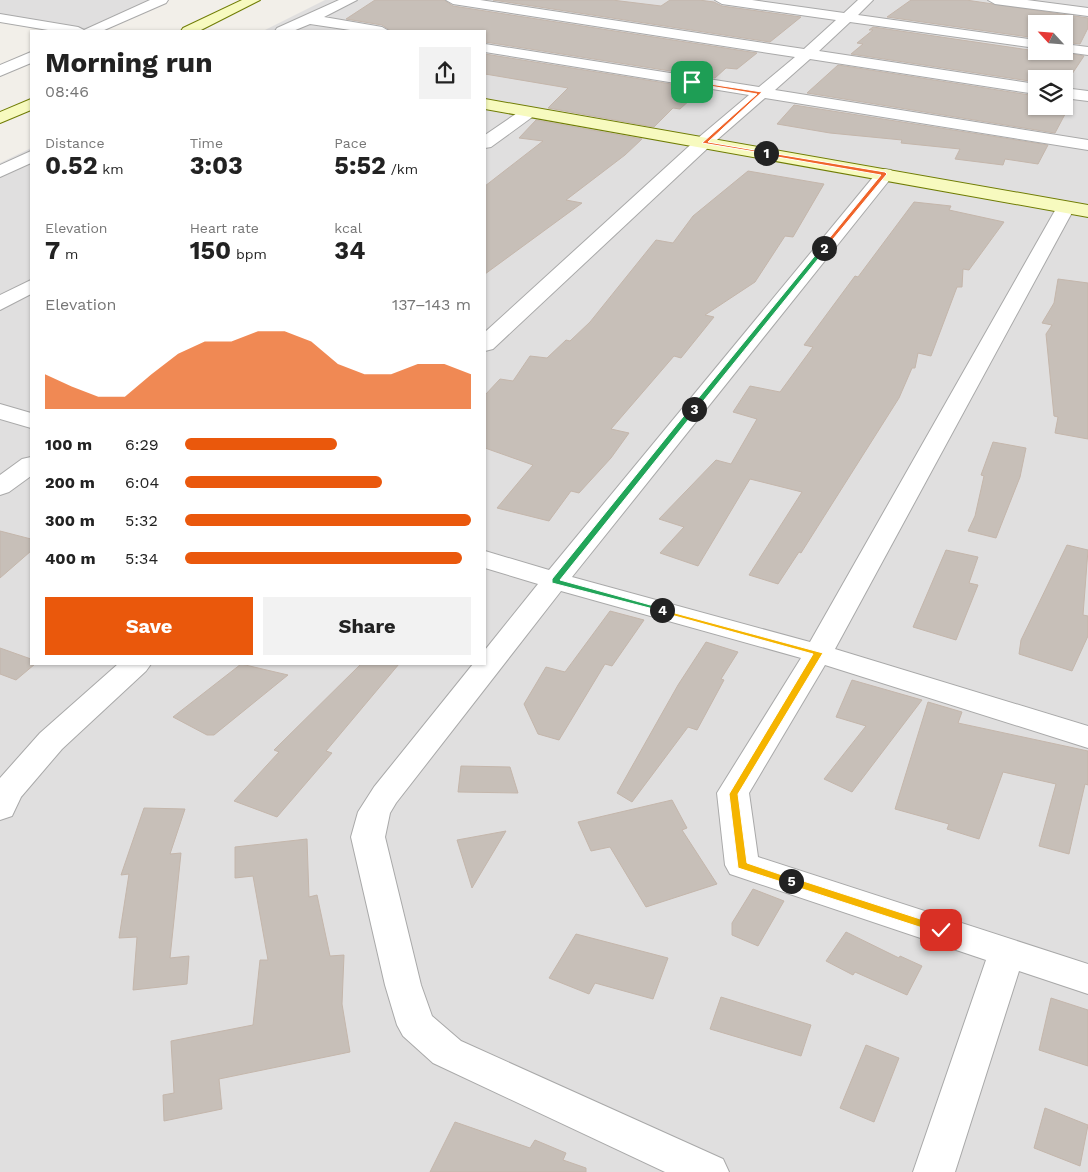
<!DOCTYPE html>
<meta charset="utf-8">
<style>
body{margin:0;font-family:"Work Sans",sans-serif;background:#f2f2f2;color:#222;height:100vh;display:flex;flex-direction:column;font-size:19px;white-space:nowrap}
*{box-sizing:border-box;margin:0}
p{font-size:16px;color:#767676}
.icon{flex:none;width:28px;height:28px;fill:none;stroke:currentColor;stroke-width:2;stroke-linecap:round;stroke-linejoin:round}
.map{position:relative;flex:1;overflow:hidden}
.side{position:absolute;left:30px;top:30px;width:456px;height:635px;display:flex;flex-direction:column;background:#fff;border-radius:0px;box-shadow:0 1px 4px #0004}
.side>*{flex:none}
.needle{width:32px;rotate:296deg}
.fabs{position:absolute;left:1028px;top:15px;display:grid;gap:10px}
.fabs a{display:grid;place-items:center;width:45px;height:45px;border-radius:0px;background:#fff;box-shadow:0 1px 4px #0004;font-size:25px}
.pin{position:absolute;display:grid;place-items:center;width:42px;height:42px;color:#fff;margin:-21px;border-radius:10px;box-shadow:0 2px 8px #0006}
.km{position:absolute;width:25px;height:25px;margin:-12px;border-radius:50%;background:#222;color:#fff;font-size:14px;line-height:25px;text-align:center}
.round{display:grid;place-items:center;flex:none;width:52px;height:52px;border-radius:0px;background:#f2f2f2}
.summary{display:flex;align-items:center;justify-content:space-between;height:85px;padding:0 15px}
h1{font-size:28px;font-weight:700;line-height:38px}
.figures{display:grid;grid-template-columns:repeat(3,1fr);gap:8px;height:85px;padding:5px 15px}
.figures div{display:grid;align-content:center}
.figures b{font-size:25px;font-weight:700}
.figures small{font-size:14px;font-weight:400}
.figures p{font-size:14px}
.chart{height:140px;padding:10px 15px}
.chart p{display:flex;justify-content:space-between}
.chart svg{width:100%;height:90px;margin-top:5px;fill:#ea580c;opacity:.7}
.cta{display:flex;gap:10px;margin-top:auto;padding:10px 15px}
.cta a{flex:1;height:58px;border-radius:0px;background:#ea580c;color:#fff;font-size:20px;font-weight:700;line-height:58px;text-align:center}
.cta a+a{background:#f2f2f2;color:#222}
ul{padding:0 15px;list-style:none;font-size:16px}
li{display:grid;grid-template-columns:80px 60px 1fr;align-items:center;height:38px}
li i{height:12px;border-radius:6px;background:#ea580c}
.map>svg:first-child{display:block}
.residential{fill:#e0dfdf;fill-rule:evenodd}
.building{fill:#c7bfb8;stroke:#c4b6ab}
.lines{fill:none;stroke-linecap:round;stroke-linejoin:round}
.street-casing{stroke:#a9a9a9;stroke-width:2}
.secondary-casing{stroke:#707d05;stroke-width:2}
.street{fill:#fff;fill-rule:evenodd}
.secondary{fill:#f7fabf;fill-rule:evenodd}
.split-1{fill:#f0652b;stroke:#fff}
.split-2{fill:#f0652b;stroke:#fff}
.split-3{fill:#22a559;stroke:#fff}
.split-4{fill:#22a559;stroke:#fff}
.split-5{fill:#f5b400;stroke:#fff}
.split-6{fill:#f5b400;stroke:#fff}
</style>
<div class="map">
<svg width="1088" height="1172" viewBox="0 0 1088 1172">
<rect width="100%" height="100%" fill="#f2efe9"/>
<!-- residential -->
<path class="residential" d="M 0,0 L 156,0 L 87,31 L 0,16 Z
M 325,0 L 1088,0 L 1088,1172 L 0,1172 L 0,163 L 31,148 L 31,664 L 485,664 L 485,31 L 263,31 ZM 1036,24 L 1064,24 L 1064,51 L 1036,51 ZM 1036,79 L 1064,79 L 1064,106 L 1036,106 Z"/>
<!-- building -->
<path class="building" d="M 375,0 L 444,0 L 453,6 L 757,53 L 737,69 L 726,68 L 715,78 L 485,42 L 485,31 L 391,31 L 382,25 L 346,19 Z
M 493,0 L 612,0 L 661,6 L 670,0 L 699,0 L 714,2 L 722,6 L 801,17 L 770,42 Z
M 911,0 L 966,0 L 1088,18 L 1088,28 L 1080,44 L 1064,42 L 1064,24 L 1036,24 L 1036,38 L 887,17 Z
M 873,27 L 1036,51 L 1057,51 L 1084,56 L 1064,86 L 1064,79 L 1036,79 L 1036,82 L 851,54 L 863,44 L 857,43 L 873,30 L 869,30 Z
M 485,54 L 702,89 L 680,109 L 673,108 L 654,127 L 548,108 L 568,88 L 485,74 Z
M 838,65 L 1036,96 L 1036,106 L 1064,106 L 1064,100 L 1072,101 L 1055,133 L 807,93 Z
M 794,105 L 1048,145 L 1038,164 L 1005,159 L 1003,165 L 955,159 L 960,149 L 901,143 L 902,140 L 830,133 L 777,124 Z
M 536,120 L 642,139 L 625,155 L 566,200 L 582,203 L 485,274 L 485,186 L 543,141 L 519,138 Z
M 748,171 L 824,184 L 793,237 L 785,236 L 755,282 L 705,315 L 714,317 L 681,358 L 674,356 L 611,429 L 629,433 L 611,458 L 579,493 L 571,491 L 549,521 L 497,508 L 533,465 L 485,448 L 485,395 L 500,379 L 513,381 L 530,356 L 547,358 L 566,340 L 570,341 L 590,322 L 656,240 L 673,243 L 693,216 Z
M 914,202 L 951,206 L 949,210 L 1004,222 L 969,270 L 963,269 L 962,287 L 957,287 L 931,356 L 918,353 L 915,368 L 912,368 L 899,398 L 801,553 L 799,552 L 778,584 L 749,575 L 802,492 L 750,479 L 698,566 L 660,553 L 684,527 L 659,519 L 716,460 L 731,464 L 757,419 L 733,412 L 750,386 L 780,392 L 813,347 L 804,345 L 855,276 L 858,277 Z
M 1058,279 L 1088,283 L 1088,439 L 1055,433 L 1058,417 L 1054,416 L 1046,334 L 1052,325 L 1042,323 L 1054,303 Z
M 993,442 L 1026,448 L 1020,477 L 996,538 L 968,531 L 975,516 L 984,476 L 981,475 Z
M 0,531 L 31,539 L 31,551 L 0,578 Z
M 1067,545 L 1088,550 L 1083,615 L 1088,616 L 1088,636 L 1072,671 L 1019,654 L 1021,640 Z
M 946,550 L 978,557 L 969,583 L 978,585 L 956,640 L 913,627 Z
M 610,611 L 644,620 L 612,666 L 605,664 L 559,740 L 538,734 L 524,704 L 546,667 L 565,672 Z
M 706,642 L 738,652 L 721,679 L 724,680 L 697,730 L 688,727 L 632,802 L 617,793 L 678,685 Z
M 0,648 L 31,659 L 31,664 L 35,664 L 16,680 L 0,674 Z
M 241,664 L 288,675 L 214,735 L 207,735 L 173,717 Z
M 361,664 L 399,664 L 326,751 L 332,753 L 277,817 L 234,801 L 279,752 L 274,750 Z
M 852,680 L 922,700 L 852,792 L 824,779 L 866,726 L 836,717 Z
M 928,702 L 962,712 L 958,723 L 1088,751 L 1088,785 L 1085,784 L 1069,854 L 1039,846 L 1056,784 L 1003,772 L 979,839 L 947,829 L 949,824 L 895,809 Z
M 461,766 L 510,767 L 518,793 L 458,792 Z
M 672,800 L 687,828 L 682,830 L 717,884 L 646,907 L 610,847 L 591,851 L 578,822 Z
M 144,808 L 185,809 L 170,854 L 181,853 L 170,958 L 189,956 L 187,984 L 133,990 L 137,937 L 119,938 L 129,874 L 121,875 Z
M 506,831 L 472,888 L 457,840 Z
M 307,839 L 309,897 L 317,895 L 330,956 L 344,955 L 342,1004 L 350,1052 L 219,1079 L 222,1109 L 164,1121 L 163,1095 L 174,1093 L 171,1041 L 253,1025 L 260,960 L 268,960 L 253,876 L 235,878 L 235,847 Z
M 753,889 L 784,901 L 758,946 L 732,935 L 732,923 Z
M 846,932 L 899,958 L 900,956 L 922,966 L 907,995 L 855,972 L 853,975 L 826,961 Z
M 576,934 L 668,958 L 653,999 L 595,983 L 589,994 L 549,978 Z
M 721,997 L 811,1025 L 801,1056 L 710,1029 Z
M 1051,998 L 1088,1010 L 1088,1066 L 1039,1050 Z
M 866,1045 L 899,1058 L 874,1122 L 840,1108 Z
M 1045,1108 L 1088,1125 L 1080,1166 L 1034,1148 Z
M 455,1122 L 530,1148 L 535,1140 L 566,1153 L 563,1160 L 586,1168 L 586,1172 L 430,1172 Z"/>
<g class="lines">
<defs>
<path id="street" d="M 150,0 L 168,0 L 166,3 L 102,31 L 54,31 L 0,22 L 0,14 L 78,27 L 84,30 Z
M 339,0 L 357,0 L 324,17 L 382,27 L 389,31 L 357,31 L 310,24 L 293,31 L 275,31 L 277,28 Z
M 446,0 L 480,0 L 804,49 L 836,20 L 722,4 L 715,0 L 752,0 L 844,13 L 858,0 L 873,0 L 858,15 L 1036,40 L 1036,48 L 850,22 L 819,51 L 1036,84 L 1036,94 L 810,59 L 775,90 L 1088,140 L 1088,150 L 765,98 L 710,146 L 493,349 L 485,351 L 485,332 L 698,138 L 749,95 L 485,52 L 485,44 L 759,87 L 795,57 L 453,4 Z
M 988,0 L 1027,0 L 1088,8 L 1088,16 L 995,4 Z
M 1064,44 L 1088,47 L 1088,55 L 1059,51 L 1064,51 Z
M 31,52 L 31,63 L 0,76 L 0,65 Z
M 1064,88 L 1088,91 L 1088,101 L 1064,98 Z
M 529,107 L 535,109 L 537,112 L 535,115 L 491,147 L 485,148 L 485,135 L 523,109 Z
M 31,151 L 31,163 L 0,177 L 0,165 Z
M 885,169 L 891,170 L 894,174 L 891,178 L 572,577 L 810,642 L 1057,207 L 1059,203 L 1073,203 L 1075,207 L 835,649 L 1088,726 L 1088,748 L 825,665 L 749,793 L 758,857 L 1088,964 L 1088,994 L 1019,971 L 955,1172 L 913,1172 L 986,960 L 730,874 L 725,865 L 717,793 L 801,658 L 561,591 L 396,803 L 390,813 L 385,837 L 421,985 L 432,1016 L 461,1041 L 723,1159 L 729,1172 L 665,1172 L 433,1063 L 403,1036 L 397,1025 L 385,985 L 351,837 L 358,812 L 374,787 L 473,664 L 485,664 L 485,650 L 538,584 L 485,568 L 485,551 L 549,570 L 879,170 Z
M 31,280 L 31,294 L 0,310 L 0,295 Z
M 0,404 L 31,413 L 31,428 L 0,419 Z
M 31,457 L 31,476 L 9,492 L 0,495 L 0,475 L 22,459 Z
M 118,664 L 151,664 L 146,671 L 62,749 L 21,797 L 12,816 L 0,820 L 0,778 L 40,733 Z"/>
<path id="secondary" d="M 242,0 L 260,0 L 199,31 L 181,31 L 183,28 Z
M 31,99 L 31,110 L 0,123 L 0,112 Z
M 485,99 L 1088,205 L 1088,217 L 485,109 Z"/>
</defs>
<!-- street casing -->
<use href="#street" class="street-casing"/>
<!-- secondary casing -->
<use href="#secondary" class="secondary-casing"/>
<!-- street -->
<use href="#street" class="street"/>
<!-- secondary -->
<use href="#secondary" class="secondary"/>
</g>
<!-- split-1 -->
<path class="split-1" d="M 690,81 L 762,92 L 708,142 L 766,152 L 768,154 L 702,143 L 757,94 L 692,83 Z"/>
<!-- split-2 -->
<path class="split-2" d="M 765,152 L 885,172 L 887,174 L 824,250 L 822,247 L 881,175 L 766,155 Z"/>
<!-- split-3 -->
<path class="split-3" d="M 822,247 L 827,248 L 696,410 L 691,410 L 691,407 Z"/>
<!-- split-4 -->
<path class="split-4" d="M 691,407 L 697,409 L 560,580 L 665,609 L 665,612 L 552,583 L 552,579 Z"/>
<!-- split-5 -->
<path class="split-5" d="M 660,609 L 823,653 L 738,794 L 747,863 L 794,879 L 794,884 L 791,885 L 738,868 L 729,794 L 813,654 L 660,612 Z"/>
<!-- split-6 -->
<path class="split-6" d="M 791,877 L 945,927 L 946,930 L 941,934 L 787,884 L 786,881 Z"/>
</svg>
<div class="fabs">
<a><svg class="needle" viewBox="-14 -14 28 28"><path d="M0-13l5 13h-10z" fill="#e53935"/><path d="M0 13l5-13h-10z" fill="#767676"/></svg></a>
<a><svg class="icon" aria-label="layers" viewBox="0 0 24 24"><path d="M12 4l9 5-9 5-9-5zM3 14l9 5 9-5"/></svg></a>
</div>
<div class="pin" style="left:692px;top:82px;background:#1e9e55"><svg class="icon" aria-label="arrive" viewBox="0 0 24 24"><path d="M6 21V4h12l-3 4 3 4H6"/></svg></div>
<div class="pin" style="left:941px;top:930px;background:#d93025"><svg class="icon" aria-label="check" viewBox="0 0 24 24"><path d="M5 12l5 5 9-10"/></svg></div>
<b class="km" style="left:766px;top:153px">1</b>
<b class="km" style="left:824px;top:248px">2</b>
<b class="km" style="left:694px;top:409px">3</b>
<b class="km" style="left:662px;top:610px">4</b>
<b class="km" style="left:791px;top:881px">5</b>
<section class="side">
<div class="summary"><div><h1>Morning run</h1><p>08:46</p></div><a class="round"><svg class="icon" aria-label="share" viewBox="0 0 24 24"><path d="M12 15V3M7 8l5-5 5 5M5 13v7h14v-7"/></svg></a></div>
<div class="figures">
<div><p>Distance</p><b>0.52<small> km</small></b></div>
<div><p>Time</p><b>3:03</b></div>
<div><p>Pace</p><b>5:52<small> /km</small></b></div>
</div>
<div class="figures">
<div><p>Elevation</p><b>7<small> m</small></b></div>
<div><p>Heart rate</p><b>150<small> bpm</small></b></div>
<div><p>kcal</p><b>34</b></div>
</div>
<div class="chart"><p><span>Elevation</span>137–143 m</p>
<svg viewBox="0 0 160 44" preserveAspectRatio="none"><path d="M0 44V27L10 33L20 38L30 38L40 27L50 17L60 11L70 11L80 6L90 6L100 11L110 22L120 27L130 27L140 22L150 22L160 27V44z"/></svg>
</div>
<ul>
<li><b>100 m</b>6:29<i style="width:53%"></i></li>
<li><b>200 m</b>6:04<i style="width:69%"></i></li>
<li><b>300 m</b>5:32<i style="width:100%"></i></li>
<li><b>400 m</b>5:34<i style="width:97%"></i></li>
</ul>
<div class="cta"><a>Save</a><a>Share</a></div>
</section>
</div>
